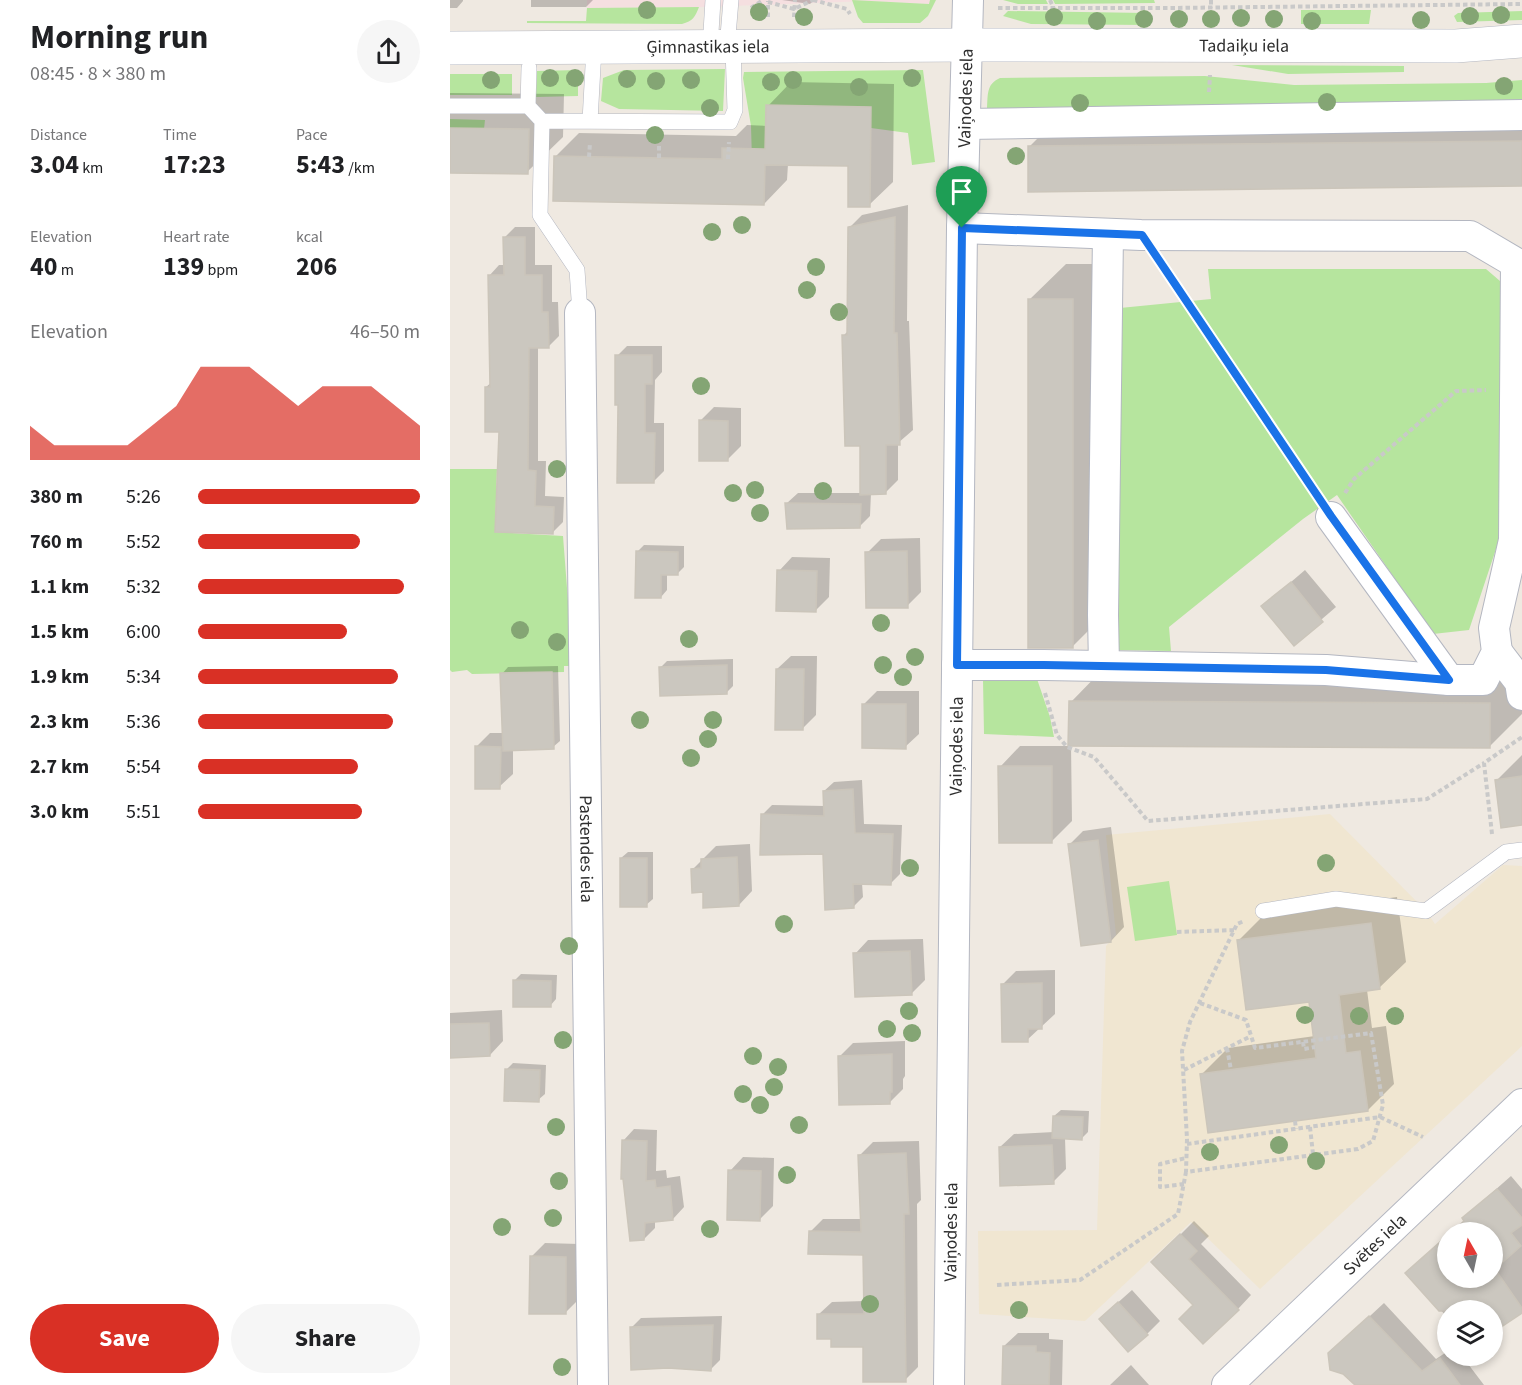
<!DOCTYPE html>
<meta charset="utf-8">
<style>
body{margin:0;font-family:"Source Sans 3",sans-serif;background:#f6f6f6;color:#202124;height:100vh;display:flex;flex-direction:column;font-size:22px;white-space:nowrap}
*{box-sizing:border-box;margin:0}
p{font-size:20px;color:#757577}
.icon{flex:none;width:33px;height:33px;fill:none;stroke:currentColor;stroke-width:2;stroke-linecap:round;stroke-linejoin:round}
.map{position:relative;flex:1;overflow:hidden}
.sheet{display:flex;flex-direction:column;background:#fff;width:450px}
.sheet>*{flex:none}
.needle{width:39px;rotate:351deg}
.tools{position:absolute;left:987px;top:1222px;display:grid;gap:12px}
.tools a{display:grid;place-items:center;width:66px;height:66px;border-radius:50%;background:#fff;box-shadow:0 3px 9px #0003;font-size:30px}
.pin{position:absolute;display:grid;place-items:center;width:51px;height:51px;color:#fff;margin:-62px -26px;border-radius:50% 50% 50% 0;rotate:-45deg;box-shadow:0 0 6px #0007}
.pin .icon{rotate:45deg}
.round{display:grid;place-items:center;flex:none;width:63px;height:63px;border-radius:32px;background:#f6f6f6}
.overview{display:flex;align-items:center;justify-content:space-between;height:102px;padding:0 30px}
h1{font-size:33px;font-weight:700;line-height:45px}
.metrics{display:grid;grid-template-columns:repeat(3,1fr);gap:9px;height:102px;padding:6px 30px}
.metrics div{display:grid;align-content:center}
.metrics b{font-size:26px;font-weight:700}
.metrics small{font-size:16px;font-weight:400}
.metrics p{font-size:16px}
.chart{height:168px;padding:12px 30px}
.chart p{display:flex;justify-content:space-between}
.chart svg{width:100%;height:108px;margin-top:6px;fill:#d93025;opacity:.7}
.button{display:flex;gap:12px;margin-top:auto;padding:12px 30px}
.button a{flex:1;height:69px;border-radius:36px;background:#d93025;color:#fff;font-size:24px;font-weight:700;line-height:69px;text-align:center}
.button a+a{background:#f6f6f6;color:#202124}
ul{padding:0 30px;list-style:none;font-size:20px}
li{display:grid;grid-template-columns:96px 72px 1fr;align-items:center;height:45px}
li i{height:15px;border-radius:8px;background:#d93025}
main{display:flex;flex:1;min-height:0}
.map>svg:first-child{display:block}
.education{fill:#f0e6d1}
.medical{fill:#f5dfe0}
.green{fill:#b6e59e}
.shadow{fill:#0003}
.building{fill:#cbc7bf;stroke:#cbc5ba;stroke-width:1.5}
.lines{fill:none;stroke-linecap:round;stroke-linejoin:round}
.lane-casing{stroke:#b4b7c1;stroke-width:16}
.street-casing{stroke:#b4b7c1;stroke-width:32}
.secondary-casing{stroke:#b4b7c1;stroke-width:34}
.path{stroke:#c9c9c9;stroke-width:4;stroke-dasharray:4.5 3;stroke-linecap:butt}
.lane{stroke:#fff;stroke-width:15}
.street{stroke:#fff;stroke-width:30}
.secondary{stroke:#fff;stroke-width:33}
.tree{fill:#84a574}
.route-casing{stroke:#fff;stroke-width:12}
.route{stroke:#1a73e8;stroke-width:8}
.labels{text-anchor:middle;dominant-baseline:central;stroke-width:4.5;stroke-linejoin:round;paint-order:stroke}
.street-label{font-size:18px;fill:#2e2e2e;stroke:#fff}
</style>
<main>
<section class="sheet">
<div class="overview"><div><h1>Morning run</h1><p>08:45 · 8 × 380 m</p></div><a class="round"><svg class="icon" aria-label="share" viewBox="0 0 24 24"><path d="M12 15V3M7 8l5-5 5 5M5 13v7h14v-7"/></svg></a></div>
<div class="metrics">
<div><p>Distance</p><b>3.04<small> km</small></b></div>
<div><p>Time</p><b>17:23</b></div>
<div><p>Pace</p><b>5:43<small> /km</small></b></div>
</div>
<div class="metrics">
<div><p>Elevation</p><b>40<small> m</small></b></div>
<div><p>Heart rate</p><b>139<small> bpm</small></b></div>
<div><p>kcal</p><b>206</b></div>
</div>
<div class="chart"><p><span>Elevation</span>46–50 m</p>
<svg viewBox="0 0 160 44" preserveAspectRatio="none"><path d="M0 44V30L10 38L20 38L30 38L40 38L50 30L60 22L70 6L80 6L90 6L100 14L110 22L120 14L130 14L140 14L150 22L160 30V44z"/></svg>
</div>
<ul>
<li><b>380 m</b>5:26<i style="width:100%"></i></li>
<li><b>760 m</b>5:52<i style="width:73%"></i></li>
<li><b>1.1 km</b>5:32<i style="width:93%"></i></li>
<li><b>1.5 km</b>6:00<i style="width:67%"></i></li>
<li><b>1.9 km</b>5:34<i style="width:90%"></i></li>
<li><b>2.3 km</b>5:36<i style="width:88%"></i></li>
<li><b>2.7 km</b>5:54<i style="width:72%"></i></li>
<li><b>3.0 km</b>5:51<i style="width:74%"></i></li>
</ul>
<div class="button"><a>Save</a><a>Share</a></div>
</section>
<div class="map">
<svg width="1072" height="1385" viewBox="0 0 1072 1385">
<rect width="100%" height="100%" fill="#efe9e1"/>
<!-- education -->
<path class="education" d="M 880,814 L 976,911 L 985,924 L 1053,865 L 1072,866 L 1072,1046 L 810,1289 L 741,1222 L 635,1321 L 529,1314 L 528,1231 L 647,1230 L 656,946 L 666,935 L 656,835 Z"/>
<!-- medical -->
<path class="medical" d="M 137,0 L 480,0 L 479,4 L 418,1 L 255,7 L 137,8 Z"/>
<!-- green -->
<path class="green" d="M 402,0 L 479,4 L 480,0 L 486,0 L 478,16 L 470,23 L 413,23 L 408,17 Z
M 553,0 L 596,0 L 598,4 L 568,4 Z
M 603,0 L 704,0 L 705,3 L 605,4 Z
M 249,7 C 245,17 243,21 232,24 L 77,23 L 77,21 L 136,21 L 137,8 Z
M 851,10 L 921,10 L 919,24 L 851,24 Z
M 558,11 L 697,13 L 696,25 L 581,24 L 553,16 Z
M 1072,11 L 1072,20 L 1007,22 L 1004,16 L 1008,13 Z
M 782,65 L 954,66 L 954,72 L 838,74 Z
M 275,69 L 273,111 L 169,109 L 151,101 L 153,78 L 174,70 Z
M 128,70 L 128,96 L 86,97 L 87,71 Z
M 473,70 L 485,162 L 462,165 L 458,133 L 421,128 L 421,107 L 316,105 L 315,160 L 302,160 L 301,126 L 293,78 L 294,72 Z
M 0,74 L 62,74 L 62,95 L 0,95 Z
M 755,76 L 844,85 L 1036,83 L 1072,80 L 1072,103 L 537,110 C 538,95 536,84 550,78 Z
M 0,119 L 35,120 L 34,129 L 0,128 Z
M 758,269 L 1036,269 L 1057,287 L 1055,522 L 1019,630 L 983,634 L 887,495 L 853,519 L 719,627 L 721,651 L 663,650 L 670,308 L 761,299 Z
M 0,469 L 47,469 L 45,532 L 113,536 L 123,666 L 114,666 L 114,672 L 22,674 L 17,670 L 2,672 L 0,670 Z
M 587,679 L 600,717 L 604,737 L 534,734 L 533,680 Z
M 719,881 L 727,935 L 685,941 L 677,887 Z"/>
<!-- shadow -->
<path class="shadow" d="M 0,0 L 13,0 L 13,1 L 7,8 L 0,8 Z
M 81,0 L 143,0 L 136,7 L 81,7 Z
M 332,0 L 364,0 L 360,4 Z
M 341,82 L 444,84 L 443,182 L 419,205 L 400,165 L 338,164 L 337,180 L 314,204 L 105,157 L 129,133 L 286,136 L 297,125 L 317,126 L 318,106 Z
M 0,93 L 114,94 L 113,137 L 77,172 L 0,172 Z
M 1072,107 L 1072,185 L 579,147 L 614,112 Z
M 458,205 L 457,321 L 459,321 L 463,430 L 448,443 L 448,480 L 435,493 L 421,493 L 420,516 L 409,527 L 337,503 L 348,493 L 411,493 L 412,444 L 393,336 L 398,331 L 399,228 L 412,215 Z
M 65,227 L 85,227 L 85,265 L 102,265 L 102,302 L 108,302 L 109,336 L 98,347 L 88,347 L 88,461 L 96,461 L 95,496 L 114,497 L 113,522 L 102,533 L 46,531 L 50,431 L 36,387 L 42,382 L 39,276 L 49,265 L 55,265 L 55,237 Z
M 616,264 L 659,264 L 659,610 L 622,647 L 579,300 Z
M 177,346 L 212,346 L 212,372 L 205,380 L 204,423 L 214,423 L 214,471 L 204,481 L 169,403 L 167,356 Z
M 264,407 L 291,408 L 291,446 L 277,460 L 250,421 Z
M 470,538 L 471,592 L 457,606 L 417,553 L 431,539 Z
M 194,545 L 234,546 L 234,567 L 228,573 L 217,573 L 217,590 L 211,597 L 187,552 Z
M 342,557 L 380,558 L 379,597 L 365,611 L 329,571 Z
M 855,570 L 886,607 L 844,643 L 813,606 Z
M 341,656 L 367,656 L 366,715 L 352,729 L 327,669 Z
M 283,659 L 283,686 L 277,692 L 210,668 L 217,661 Z
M 657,665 L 1072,667 L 1072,714 L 1039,747 L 621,745 L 622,821 L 601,842 L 550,767 L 570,746 L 620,746 L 621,702 Z
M 108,666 L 110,741 L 103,747 L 63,749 L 63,774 L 49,787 L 26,747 L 40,733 L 54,733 L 52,674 L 58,667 Z
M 427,691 L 469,691 L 469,734 L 455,747 L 414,704 Z
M 1072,755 L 1072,824 L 1047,780 Z
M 412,780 L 414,824 L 452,825 L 450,874 L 441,883 L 412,883 L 413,897 L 403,907 L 374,852 L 312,815 L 322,805 L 375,806 L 374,791 L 384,782 Z
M 661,827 L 674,927 L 661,941 L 619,845 L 633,831 Z
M 300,844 L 302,891 L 289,905 L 254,891 L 242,870 L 266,846 Z
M 178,852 L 203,852 L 203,899 L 196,905 L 171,858 Z
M 947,897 L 956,962 L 929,988 L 917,990 L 922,1028 L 936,1026 L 944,1084 L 918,1110 L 752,1074 L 778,1048 L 865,1036 L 860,1000 L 788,941 L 814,915 Z
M 473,939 L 475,980 L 461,994 L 405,954 L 418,940 Z
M 605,970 L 605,1014 L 577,1040 L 553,984 L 566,971 Z
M 71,974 L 107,975 L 106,999 L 100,1006 L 65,980 Z
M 52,1010 L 53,1041 L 40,1055 L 0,1056 L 0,1013 Z
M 455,1041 L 455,1076 L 453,1079 L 453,1089 L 439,1103 L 390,1056 L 403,1043 Z
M 63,1063 L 96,1065 L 95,1094 L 88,1100 L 56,1070 Z
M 611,1110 L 639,1111 L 638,1132 L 631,1139 L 615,1138 L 616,1169 L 603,1182 L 550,1147 L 564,1134 L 604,1132 L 604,1116 Z
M 184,1129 L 207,1130 L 206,1171 L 216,1170 L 217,1178 L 230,1176 L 234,1207 L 223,1219 L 205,1221 L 205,1228 L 194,1239 L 173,1141 Z
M 469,1141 L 471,1200 L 467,1204 L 468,1367 L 455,1380 L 414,1345 L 383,1338 L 369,1314 L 382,1302 L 415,1301 L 414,1253 L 360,1232 L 373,1219 L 412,1219 L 410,1155 L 423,1142 Z
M 293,1157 L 324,1158 L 323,1206 L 309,1220 L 280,1171 Z
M 1061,1176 L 1072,1189 L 1072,1312 L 998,1311 L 998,1318 L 957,1273 L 998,1278 L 1042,1278 L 1042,1233 L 1001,1233 L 1016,1220 L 1014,1218 L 1028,1205 Z
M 744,1221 L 759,1236 L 751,1244 L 801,1295 L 788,1309 L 745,1305 L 703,1262 Z
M 95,1243 L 129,1244 L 129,1299 L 115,1313 L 81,1257 Z
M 682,1290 L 710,1321 L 697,1334 L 664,1306 Z
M 934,1303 L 986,1359 L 998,1351 L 998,1356 L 1012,1356 L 1034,1385 L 938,1385 L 894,1340 Z
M 272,1316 L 270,1360 L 260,1370 L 181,1328 L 191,1318 Z
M 568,1333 L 599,1333 L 599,1339 L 613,1340 L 612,1385 L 554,1385 L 554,1346 Z
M 681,1365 L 699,1385 L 660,1385 Z"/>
<!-- building -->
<path class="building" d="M 316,105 L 421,107 L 420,207 L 398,207 L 398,166 L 315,165 L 314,205 L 103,201 L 104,156 L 272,159 L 272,148 L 315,149 Z
M 0,128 L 79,129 L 78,174 L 0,173 Z
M 1072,141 L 1072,186 L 578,192 L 578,146 Z
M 445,217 L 444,333 L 447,333 L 450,445 L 436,445 L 436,494 L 410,495 L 410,446 L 395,446 L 392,335 L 397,335 L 398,227 Z
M 53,237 L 75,237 L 75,275 L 92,275 L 92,312 L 98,312 L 99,348 L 79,348 L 78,470 L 86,471 L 85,506 L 104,507 L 103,534 L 45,532 L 49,432 L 35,432 L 35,387 L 40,387 L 38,275 L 54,275 Z
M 578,299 L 623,299 L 623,648 L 578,648 Z
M 165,355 L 202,355 L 202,384 L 195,384 L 195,433 L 205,433 L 204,483 L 167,483 L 168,405 L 165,405 Z
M 249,420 L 278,421 L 278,461 L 249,461 Z
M 335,503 L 411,504 L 410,528 L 337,529 Z
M 186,551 L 228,552 L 228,575 L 211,575 L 211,598 L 185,598 Z
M 457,551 L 458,608 L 416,608 L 415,552 Z
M 327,570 L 367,571 L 366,612 L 326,611 Z
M 841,582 L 873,622 L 844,646 L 811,606 Z
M 277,665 L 277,694 L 210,696 L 209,667 Z
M 326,669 L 354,669 L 353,730 L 325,730 Z
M 102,672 L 104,749 L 53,751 L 50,673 Z
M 619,701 L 1040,703 L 1040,748 L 618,746 Z
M 412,704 L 456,704 L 456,749 L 412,748 Z
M 25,746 L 51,747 L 50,789 L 25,789 Z
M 548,766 L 602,766 L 602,843 L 549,843 Z
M 1072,776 L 1072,825 L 1051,828 L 1045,780 Z
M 403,789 L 405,833 L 443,834 L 441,885 L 403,884 L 404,908 L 375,910 L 373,854 L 310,855 L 311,814 L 374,816 L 373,791 Z
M 648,840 L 661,942 L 631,946 L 618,844 Z
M 287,857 L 289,906 L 253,908 L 253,892 L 242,893 L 241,869 L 251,868 L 251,859 Z
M 170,858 L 197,858 L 197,907 L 170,907 Z
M 921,923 L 930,989 L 889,995 L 896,1053 L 910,1051 L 918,1111 L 758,1133 L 750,1074 L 866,1058 L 859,1002 L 796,1010 L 787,940 Z
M 460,951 L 462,995 L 405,997 L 403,953 Z
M 63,980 L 101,981 L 101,1007 L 63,1007 Z
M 592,983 L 592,1029 L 578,1029 L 578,1042 L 552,1042 L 551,984 Z
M 39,1023 L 40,1056 L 0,1058 L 0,1024 Z
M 442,1054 L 442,1092 L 440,1092 L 440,1104 L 389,1105 L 388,1056 Z
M 55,1069 L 90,1070 L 89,1102 L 54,1101 Z
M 603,1116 L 633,1117 L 632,1140 L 602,1138 Z
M 172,1140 L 197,1141 L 196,1181 L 205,1180 L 206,1188 L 220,1186 L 223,1220 L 195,1223 L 194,1240 L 180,1241 L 173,1179 L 171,1179 Z
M 602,1145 L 604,1184 L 550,1186 L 549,1147 Z
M 456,1153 L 459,1214 L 454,1214 L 456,1382 L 413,1382 L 413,1347 L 381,1347 L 381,1339 L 367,1339 L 367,1314 L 414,1314 L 413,1255 L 358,1254 L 359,1231 L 411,1232 L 408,1155 Z
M 278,1170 L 311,1171 L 310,1221 L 277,1220 Z
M 1047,1189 L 1072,1218 L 1072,1225 L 1061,1233 L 1071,1246 L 1045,1269 L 1072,1308 L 1072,1313 L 1042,1333 L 1042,1311 L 989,1311 L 955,1273 L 998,1235 L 998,1278 L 1042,1278 L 1042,1233 L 1000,1233 L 1014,1221 L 1012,1218 Z
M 730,1234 L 747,1251 L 739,1259 L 789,1310 L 753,1344 L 729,1319 L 743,1305 L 701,1262 Z
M 80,1256 L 116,1257 L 116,1314 L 79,1314 Z
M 668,1302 L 698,1335 L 678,1352 L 649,1319 Z
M 919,1316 L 972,1371 L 990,1358 L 1010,1385 L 905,1385 L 893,1374 L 880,1370 L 878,1353 Z
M 263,1325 L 261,1371 L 218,1368 L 181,1370 L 180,1327 Z
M 553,1346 L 586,1346 L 586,1352 L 600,1353 L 599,1385 L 552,1385 Z"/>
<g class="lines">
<defs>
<path id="lane" d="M 260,48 L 263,0
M 277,48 L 281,0
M 0,106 L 78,106 L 92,121 L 280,122 L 285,110 L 283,48
M 78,106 L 79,68
M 92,121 L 90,215 L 127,270 L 130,313
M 140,121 L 144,48
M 813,911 L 886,899 L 976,911 L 1056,852 L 1072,850"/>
<g id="street">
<path d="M 515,124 L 1072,115"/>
<path id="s1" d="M 130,313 L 143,1385"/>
<path d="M 881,517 L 999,680"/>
<path d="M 1047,652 L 1070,682 L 1072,695"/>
<path d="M 507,665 L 594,665 L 876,670 L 999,680 L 1033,680 L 1047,652 L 1044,628 L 1064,540 L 1066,263 L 1020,236 L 691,235 L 512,228"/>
<path d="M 654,666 L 653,615 L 658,234"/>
<path id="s2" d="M 499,1385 L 512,228 L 518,0"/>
<path id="s3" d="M 777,1385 L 1072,1104"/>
</g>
<g id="secondary">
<path id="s4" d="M 0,48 L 516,45 L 1006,46 L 1072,41"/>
</g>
</defs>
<!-- lane casing -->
<use href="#lane" class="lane-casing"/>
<!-- street casing -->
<use href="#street" class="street-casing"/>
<!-- secondary casing -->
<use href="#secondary" class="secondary-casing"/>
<!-- path -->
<path class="path" d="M 363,0 L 397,9 L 400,14
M 600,0 L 604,9
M 761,0 L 761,8
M 318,2 L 344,9 L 363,0
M 301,8 L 313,0
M 548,8 L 720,8 L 1072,4
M 318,17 L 318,1
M 344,17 L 345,0
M 759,92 L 760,75
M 139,157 L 140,143
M 209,158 L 209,144
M 278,159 L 279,142
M 710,263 L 865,493
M 895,493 L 904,479 L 1006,391 L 1036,390
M 595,693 L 607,735 L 617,747 L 644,757 L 698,821 L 977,799 L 1034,763
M 1042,834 L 1034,763 L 1072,737
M 727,932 L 784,930
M 750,1003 L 796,1020 L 805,1048 L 921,1033 L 933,1105 L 923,1141 L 908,1149 L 736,1172 L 737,1139 L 732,1051 L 740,1022 L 787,924 L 794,921
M 853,1042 L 854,1049 L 865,1047
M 777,1048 L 781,1070
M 734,1070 L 801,1036
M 845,1121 L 846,1129
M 860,1127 L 863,1154
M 737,1144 L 930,1117 L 973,1137
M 734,1184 L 710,1187 L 710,1164 L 736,1158
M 547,1285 L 630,1280 L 728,1214 L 736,1172"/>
<!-- lane -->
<use href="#lane" class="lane"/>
<!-- street -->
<use href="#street" class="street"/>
<!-- secondary -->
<use href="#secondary" class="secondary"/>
</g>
<!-- trees -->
<g class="tree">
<circle cx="197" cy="10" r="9"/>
<circle cx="309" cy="12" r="9"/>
<circle cx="1051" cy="15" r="9"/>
<circle cx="1020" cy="16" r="9"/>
<circle cx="354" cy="17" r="9"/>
<circle cx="604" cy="17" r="9"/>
<circle cx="791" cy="18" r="9"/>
<circle cx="694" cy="19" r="9"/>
<circle cx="729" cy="19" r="9"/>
<circle cx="761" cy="19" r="9"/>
<circle cx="824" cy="19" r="9"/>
<circle cx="971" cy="20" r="9"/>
<circle cx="647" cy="21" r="9"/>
<circle cx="862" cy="21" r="9"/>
<circle cx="100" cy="78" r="9"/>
<circle cx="125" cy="78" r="9"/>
<circle cx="462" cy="78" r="9"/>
<circle cx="177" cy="79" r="9"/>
<circle cx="41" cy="80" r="9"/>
<circle cx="241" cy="80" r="9"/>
<circle cx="343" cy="80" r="9"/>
<circle cx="206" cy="81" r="9"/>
<circle cx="321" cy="82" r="9"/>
<circle cx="1054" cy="86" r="9"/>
<circle cx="409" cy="87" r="9"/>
<circle cx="877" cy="102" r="9"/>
<circle cx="630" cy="103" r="9"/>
<circle cx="260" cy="108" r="9"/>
<circle cx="205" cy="135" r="9"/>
<circle cx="566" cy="156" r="9"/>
<circle cx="292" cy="225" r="9"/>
<circle cx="262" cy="232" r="9"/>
<circle cx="366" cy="267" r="9"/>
<circle cx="357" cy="290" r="9"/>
<circle cx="389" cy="312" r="9"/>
<circle cx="251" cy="386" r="9"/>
<circle cx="107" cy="469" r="9"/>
<circle cx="305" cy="490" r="9"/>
<circle cx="373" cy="491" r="9"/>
<circle cx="283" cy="493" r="9"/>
<circle cx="310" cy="513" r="9"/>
<circle cx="431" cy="623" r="9"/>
<circle cx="70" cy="630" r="9"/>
<circle cx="239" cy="639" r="9"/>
<circle cx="107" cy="642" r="9"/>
<circle cx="465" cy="657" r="9"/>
<circle cx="433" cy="665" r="9"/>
<circle cx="453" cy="677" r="9"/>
<circle cx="190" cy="720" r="9"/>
<circle cx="263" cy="720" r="9"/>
<circle cx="258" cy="739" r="9"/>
<circle cx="241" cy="758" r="9"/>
<circle cx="876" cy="863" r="9"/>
<circle cx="460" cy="868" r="9"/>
<circle cx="334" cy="924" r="9"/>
<circle cx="119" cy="946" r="9"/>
<circle cx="459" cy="1011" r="9"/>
<circle cx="855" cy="1015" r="9"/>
<circle cx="909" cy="1016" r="9"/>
<circle cx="945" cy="1016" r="9"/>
<circle cx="437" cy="1029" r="9"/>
<circle cx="462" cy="1033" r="9"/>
<circle cx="113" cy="1040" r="9"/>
<circle cx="303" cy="1056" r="9"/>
<circle cx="328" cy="1067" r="9"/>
<circle cx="324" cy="1087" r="9"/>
<circle cx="293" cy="1094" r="9"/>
<circle cx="310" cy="1105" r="9"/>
<circle cx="349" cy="1125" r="9"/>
<circle cx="106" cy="1127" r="9"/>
<circle cx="829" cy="1145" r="9"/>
<circle cx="760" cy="1152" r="9"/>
<circle cx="866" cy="1161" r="9"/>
<circle cx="337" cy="1175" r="9"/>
<circle cx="109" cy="1181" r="9"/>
<circle cx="103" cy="1218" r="9"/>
<circle cx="52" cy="1227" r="9"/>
<circle cx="260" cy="1229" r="9"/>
<circle cx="420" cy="1304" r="9"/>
<circle cx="569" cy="1310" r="9"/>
<circle cx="112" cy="1367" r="9"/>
</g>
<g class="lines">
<defs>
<path id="route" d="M 512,228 L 692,235 L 881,516 L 999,680 L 876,670 L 594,665 L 507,665 Z"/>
</defs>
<!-- route casing -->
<use href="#route" class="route-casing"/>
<!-- route -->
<use href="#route" class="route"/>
</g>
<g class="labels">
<!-- street labels -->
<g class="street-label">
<text stroke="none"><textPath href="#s4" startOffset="794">Tadaiķu iela</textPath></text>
<text stroke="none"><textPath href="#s4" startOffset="258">Ģimnastikas iela</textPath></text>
<text stroke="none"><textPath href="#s2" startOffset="1287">Vaiņodes iela</textPath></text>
<text stroke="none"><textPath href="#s2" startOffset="639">Vaiņodes iela</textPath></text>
<text stroke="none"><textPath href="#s1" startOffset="536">Pastendes iela</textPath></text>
<text stroke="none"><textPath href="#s2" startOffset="153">Vaiņodes iela</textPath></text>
<text stroke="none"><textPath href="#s3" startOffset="204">Svētes iela</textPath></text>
</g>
</g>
</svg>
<div class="tools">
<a><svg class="needle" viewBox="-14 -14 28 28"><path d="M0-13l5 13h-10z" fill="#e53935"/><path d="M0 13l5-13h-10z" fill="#757577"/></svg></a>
<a><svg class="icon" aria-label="layers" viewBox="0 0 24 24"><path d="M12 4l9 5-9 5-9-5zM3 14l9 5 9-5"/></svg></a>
</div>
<div class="pin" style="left:512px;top:228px;background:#1e9e55"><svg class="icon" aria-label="arrive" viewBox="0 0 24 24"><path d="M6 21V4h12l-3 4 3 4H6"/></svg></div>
</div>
</main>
